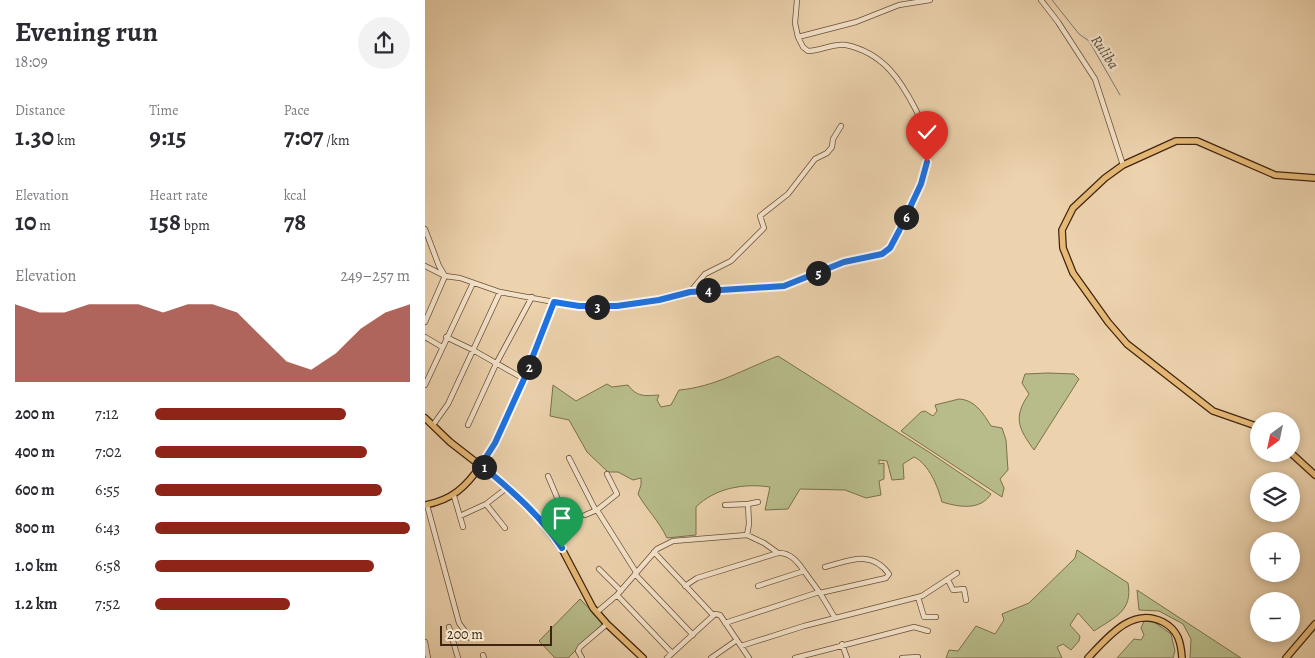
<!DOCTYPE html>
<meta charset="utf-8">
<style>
body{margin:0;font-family:Alegreya,serif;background:#f2f2f3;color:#2b2b33;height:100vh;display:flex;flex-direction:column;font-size:19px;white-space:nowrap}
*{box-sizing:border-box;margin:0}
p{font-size:16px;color:#7c7c81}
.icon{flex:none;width:28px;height:28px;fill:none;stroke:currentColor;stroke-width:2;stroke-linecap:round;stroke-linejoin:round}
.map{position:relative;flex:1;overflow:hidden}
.details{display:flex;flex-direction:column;background:#fff;width:425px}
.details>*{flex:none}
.needle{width:32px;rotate:213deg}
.controls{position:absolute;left:825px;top:412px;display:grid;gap:10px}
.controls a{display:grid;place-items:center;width:50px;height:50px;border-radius:50%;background:#fff;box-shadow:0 2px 8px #0003;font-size:25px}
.scale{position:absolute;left:15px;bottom:12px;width:112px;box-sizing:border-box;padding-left:5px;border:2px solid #3f250f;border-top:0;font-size:14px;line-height:18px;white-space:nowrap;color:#3f250f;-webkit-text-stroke:4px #f3e2ca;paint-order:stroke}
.pin{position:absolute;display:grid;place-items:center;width:42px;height:42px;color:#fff;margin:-51px -21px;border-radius:50% 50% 50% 0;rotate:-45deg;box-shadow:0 0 5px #0007}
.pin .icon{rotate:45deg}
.km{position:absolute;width:25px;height:25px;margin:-12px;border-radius:50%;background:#222;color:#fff;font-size:14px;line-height:25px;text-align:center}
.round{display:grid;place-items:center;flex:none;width:52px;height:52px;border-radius:26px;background:#f2f2f3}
.overview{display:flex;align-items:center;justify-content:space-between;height:85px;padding:0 15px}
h1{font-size:28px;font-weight:700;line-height:38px}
.figures{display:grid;grid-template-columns:repeat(3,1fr);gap:8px;height:85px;padding:5px 15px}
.figures div{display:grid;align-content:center}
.figures b{font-size:25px;font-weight:700}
.figures small{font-size:14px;font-weight:400}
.figures p{font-size:14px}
.chart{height:140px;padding:10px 15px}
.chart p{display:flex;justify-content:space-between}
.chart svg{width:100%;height:90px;margin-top:5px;fill:#8f2418;opacity:.7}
ul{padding:0 15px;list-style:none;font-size:16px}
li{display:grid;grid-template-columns:80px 60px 1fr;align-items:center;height:38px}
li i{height:12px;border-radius:6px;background:#8f2418}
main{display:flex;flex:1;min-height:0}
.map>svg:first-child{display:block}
.green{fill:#b7bc8a;stroke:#7b704c}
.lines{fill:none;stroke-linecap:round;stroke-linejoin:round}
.stream{stroke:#787b73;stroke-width:1}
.minor-casing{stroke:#6a5036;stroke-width:6}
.major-casing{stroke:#3f250f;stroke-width:8}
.minor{stroke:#f3e2ca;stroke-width:4.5}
.major{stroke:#e6b976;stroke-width:5.5}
.route-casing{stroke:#fff;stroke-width:10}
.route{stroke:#1a73e8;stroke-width:6}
.labels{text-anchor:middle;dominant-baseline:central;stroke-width:4.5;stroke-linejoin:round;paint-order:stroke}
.water-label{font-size:15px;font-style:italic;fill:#574939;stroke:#f3e2ca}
</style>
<main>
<section class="details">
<div class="overview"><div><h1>Evening run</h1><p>18:09</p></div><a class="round"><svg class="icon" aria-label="share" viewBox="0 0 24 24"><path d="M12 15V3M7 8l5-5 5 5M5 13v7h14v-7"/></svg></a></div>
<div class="figures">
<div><p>Distance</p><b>1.30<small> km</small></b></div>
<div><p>Time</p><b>9:15</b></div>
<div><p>Pace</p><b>7:07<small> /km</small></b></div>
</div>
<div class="figures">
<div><p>Elevation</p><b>10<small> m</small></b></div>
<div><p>Heart rate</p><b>158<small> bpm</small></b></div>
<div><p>kcal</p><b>78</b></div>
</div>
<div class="chart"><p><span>Elevation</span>249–257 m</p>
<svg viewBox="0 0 160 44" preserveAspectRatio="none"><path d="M0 44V6L10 10L20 10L30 6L40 6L50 6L60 10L70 6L80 6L90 10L100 22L110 34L120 38L130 30L140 18L150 10L160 6V44z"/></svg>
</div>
<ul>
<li><b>200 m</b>7:12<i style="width:75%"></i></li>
<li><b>400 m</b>7:02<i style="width:83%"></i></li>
<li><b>600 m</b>6:55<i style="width:89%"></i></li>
<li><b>800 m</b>6:43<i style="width:100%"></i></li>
<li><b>1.0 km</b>6:58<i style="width:86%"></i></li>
<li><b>1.2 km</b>7:52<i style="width:53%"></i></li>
</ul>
</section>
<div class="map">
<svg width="890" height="658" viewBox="0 0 890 658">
<rect width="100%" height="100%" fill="#ecd2ad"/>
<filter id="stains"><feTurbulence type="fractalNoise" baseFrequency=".004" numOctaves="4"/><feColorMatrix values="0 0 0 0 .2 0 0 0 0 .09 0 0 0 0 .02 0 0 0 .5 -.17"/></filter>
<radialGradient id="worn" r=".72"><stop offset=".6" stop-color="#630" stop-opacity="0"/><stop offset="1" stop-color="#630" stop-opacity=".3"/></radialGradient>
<!-- green -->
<path class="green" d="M 353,356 L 507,454 L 566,494 C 555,511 534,507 517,502 C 513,487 504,464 489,457 L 478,464 L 479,479 L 467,480 L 462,461 L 454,460 L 454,464 L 459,463 L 459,479 L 454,481 L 456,495 L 441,498 L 420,490 L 375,489 L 363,509 L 340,510 L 345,487 C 319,483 290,488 271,507 L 271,535 L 242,538 C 234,521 222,510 213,494 L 216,485 L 216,478 L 208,480 L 193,472 L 183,472 L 162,452 L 144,420 L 125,416 L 128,385 L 151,401 L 182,384 L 187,387 L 203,385 C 212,397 219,396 234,395 L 232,400 L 236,407 L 246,405 L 254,390 C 290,387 319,369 353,356 Z
M 623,373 L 649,374 L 654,379 L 609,450 C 593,428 588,417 604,394 L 597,383 L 600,374 Z
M 534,399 C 550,400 558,413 566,426 L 577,428 L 581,440 L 583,470 L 575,479 L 579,488 L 577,497 L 476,431 L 496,412 L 500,411 L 508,416 L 512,411 L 510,405 Z
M 652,550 L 703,583 C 708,611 690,617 669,631 L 653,613 L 645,625 L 655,636 L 654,641 L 646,650 L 638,644 L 632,647 L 637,658 L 521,658 L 524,650 L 533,651 L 551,626 L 570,634 L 579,620 L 577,614 L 604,603 L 650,558 Z
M 712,590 L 816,658 L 765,658 L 766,639 L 758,624 L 734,611 L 714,610 Z
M 155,599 L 178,623 L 143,658 L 130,658 L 114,641 Z
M 719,621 L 729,622 L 746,634 L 750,651 L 748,658 L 692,658 L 709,639 L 716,640 L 719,635 L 716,628 Z"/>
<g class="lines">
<!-- stream -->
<path class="stream" d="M 627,0 L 654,34 L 664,41 L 695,95"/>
<defs>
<path id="minor" d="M 372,0 L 370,23 L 373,37
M 616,0 L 633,22 L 670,79 L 698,165
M 0,229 L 14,266 L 20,276 L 0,322
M 0,266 L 20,276 L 35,278 L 75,292 L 129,302
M 265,292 L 280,274 L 306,261 L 339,228 L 335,216 L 363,194 L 390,159 L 402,153 L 407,147 L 408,139 L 416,126
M 0,337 L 17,347
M 21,337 L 48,350 L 99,379
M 0,385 L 48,283
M 8,425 L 23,404 L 75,292
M 43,425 L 71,364 L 107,297
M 144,458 L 170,509
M 56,465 L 70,443 L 99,379 L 129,302 L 154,306 L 192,307 L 234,301 L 265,292 L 359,286 L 419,261 L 462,252 C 478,234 503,173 503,150 C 503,135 497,123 491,110 C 475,79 458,53 421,45 C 409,43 395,51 383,51 L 378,47 L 373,37 L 431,22 L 474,5 L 505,0
M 29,496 L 38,527
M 61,504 L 80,528
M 323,504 L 333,502
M 2,505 L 34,623 L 45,638 L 51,636
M 300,505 L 323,504 L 324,524 L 322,535
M 172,510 L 192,494 L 182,474
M 160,515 L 172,510 L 211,572
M 35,516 L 61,504 L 83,487
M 120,525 L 140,516 L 123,476
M 229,552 L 288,615
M 174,569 L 196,591
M 379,571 L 395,593 L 461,578 L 464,574 C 446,549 424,561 400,567
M 210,574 L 268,635
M 523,580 L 528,590 L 539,589 L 541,600
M 260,586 L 272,578 L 353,553 C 365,552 373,562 379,571 L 333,586
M 395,593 L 410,618
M 493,597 L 499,617 L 511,617
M 172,612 L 192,595
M 300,623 L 394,592
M 24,627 L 33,658
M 0,642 L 3,658
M 417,644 L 422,658
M 316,646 L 379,626 L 497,596 L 532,573
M 247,653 L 192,595 L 232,549 L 248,541 L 322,535 L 339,543 L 353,553
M 58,655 L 59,658
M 157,658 L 153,651 L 155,647 L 182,624
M 242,658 L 290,614 L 295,615 L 324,658
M 286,658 L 312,640
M 370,658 L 489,627 L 503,631
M 477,658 L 493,657"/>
<path id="major" d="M 0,418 L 25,442 L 83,487 L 113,517 L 137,549 L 168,608 L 182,624 L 218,658
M 834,427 L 788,411 L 702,344 L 683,322 L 648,273 L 638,248 L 637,230 L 648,208 L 680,178 L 698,165 L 751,141 L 772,141 L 850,175 L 890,178
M 866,453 L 890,475
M 0,505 C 27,500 41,487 56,465
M 663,658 C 682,638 707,606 738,622 C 753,630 756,642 757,658
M 861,658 L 890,624"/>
</defs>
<!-- minor casing -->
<use href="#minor" class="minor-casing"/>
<!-- major casing -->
<use href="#major" class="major-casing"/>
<!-- minor -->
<use href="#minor" class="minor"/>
<!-- major -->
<use href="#major" class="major"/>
</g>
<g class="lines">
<defs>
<path id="route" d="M 137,548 C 116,516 86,490 56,465 L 70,443 L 99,379 L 129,302 L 154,306 L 192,306 L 234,300 L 265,292 L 359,286 L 419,262 L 457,254 L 465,248 L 474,231 L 496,184 L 502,162"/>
</defs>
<!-- route casing -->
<use href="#route" class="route-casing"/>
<!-- route -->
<use href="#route" class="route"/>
</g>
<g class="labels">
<!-- water labels -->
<g class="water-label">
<text transform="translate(680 52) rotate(56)">Ruliba</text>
</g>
</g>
<rect width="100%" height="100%" filter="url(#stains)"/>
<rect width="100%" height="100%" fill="url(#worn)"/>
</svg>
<div class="controls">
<a><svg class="needle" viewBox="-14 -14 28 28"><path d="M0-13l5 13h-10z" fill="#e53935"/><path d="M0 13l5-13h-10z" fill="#7c7c81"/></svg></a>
<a><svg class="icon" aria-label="layers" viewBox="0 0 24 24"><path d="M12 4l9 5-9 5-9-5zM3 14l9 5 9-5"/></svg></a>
<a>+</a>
<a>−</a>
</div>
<div class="scale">200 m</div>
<div class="pin" style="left:137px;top:548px;background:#1e9e55"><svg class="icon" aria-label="arrive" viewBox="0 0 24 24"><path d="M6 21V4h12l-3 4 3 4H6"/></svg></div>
<div class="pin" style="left:502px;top:162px;background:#d93025"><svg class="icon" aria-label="check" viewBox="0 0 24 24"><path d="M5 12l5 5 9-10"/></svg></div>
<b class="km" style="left:59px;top:467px">1</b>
<b class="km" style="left:104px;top:367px">2</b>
<b class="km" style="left:172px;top:307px">3</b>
<b class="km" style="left:283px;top:290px">4</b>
<b class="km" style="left:393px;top:273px">5</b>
<b class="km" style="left:481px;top:217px">6</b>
</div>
</main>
